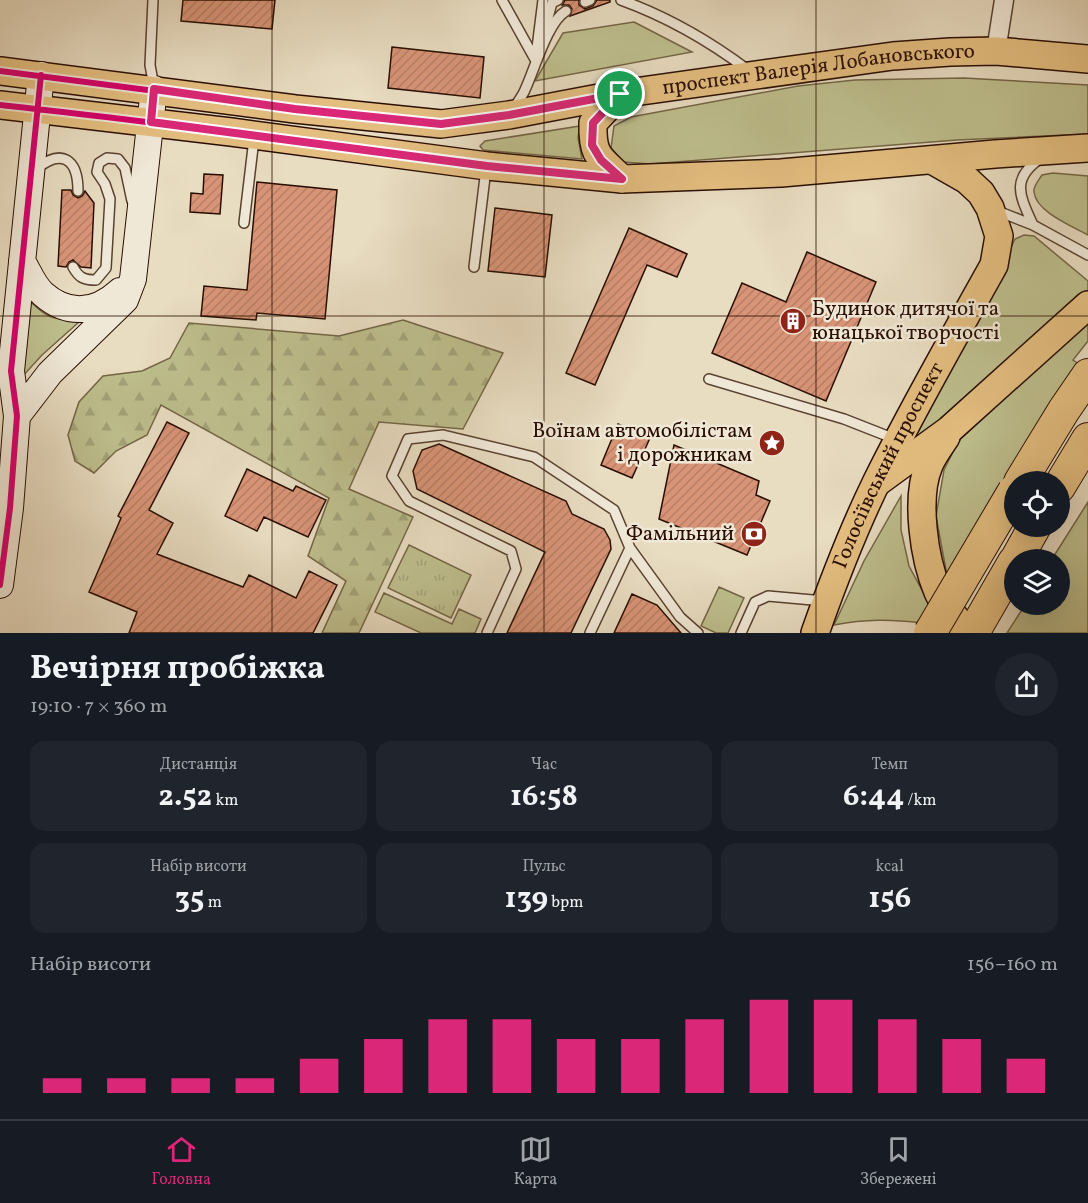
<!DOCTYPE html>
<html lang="uk">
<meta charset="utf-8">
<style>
body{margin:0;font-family:Vollkorn,serif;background:#20242c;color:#f1f3f6;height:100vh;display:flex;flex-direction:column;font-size:22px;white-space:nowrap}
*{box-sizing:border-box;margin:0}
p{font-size:20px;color:#9ea1a6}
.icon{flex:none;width:33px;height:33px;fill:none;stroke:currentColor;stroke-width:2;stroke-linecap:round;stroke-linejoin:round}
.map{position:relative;height:633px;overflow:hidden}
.panel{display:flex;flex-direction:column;background:#171b24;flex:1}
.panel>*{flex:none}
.fabs{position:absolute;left:1004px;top:471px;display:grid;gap:12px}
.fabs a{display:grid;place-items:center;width:66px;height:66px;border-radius:50%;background:#171b24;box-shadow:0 6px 24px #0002;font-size:30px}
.pin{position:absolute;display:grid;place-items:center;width:51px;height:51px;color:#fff;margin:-26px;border:3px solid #fff;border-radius:50%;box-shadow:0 2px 6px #0007}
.round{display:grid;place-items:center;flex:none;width:63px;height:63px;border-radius:32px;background:#20242c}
.head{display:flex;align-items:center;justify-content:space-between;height:102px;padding:0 30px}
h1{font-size:33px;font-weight:700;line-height:45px}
.stats{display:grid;grid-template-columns:repeat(3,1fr);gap:9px;height:102px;padding:6px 30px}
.stats div{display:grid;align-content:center;border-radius:15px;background:#20242c;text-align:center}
.stats b{font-size:30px;font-weight:700}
.stats small{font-size:16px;font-weight:400}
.stats p{font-size:16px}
.chart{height:168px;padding:12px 30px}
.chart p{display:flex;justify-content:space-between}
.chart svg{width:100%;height:108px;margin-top:6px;stroke:#db2777;stroke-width:6}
.menu{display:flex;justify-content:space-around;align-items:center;height:84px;border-top:2px solid #363941;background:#171b24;font-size:16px;color:#9ea1a6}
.menu a{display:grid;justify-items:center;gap:3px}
.menu .active{color:#db2777}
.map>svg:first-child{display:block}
.green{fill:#bebe8d;stroke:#746646;stroke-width:1.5}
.forest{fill:url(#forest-firs);stroke:#746646;stroke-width:1.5}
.park{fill:url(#park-tufts);stroke:#746646;stroke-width:1.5}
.building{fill:url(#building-hatch);stroke:#290e00;stroke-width:1.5}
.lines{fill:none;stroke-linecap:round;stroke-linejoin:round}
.lane-casing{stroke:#594230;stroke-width:12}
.street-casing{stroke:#594230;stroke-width:21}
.secondary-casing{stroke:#290e00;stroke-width:28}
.primary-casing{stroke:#290e00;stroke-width:30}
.highway-casing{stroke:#290e00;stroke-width:34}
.lane{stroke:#f0e8d7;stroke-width:9}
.street{stroke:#f0e8d7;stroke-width:18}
.secondary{stroke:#f0e8d7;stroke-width:26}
.primary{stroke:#e4be80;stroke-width:27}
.highway{stroke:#e4be80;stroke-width:32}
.highway-bridge-casing{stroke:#290e00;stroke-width:34;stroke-linecap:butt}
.highway-bridge{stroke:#e4be80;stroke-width:32}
.cycleway-casing{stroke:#f0e8d7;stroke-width:10}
.cycleway{stroke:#d6006c;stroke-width:6}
.route-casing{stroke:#fff;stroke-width:12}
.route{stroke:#db2777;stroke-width:8}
.grid{fill:none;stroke:#290e00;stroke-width:1.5;stroke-opacity:0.55}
.labels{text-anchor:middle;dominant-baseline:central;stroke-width:5;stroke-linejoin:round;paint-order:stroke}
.street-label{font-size:21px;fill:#290e00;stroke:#f0e8d7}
.poi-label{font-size:21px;fill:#290e00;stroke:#f0e8d7;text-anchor:end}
</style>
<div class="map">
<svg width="1088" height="633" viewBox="0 0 1088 633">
<defs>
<pattern id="forest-firs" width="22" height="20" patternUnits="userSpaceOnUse" patternTransform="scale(1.5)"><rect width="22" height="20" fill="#bebe8d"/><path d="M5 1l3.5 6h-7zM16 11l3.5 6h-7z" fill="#a3a278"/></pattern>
<pattern id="park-tufts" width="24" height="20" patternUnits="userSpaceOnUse" patternTransform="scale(1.5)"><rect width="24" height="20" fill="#bebe8d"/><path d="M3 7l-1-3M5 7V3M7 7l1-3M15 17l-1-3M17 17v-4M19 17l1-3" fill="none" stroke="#a3a278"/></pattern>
<pattern id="building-hatch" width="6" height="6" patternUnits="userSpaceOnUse" patternTransform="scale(1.5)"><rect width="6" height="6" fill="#d89477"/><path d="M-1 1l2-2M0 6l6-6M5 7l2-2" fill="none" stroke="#b97e65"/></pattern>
</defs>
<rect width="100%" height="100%" fill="#e8dcc1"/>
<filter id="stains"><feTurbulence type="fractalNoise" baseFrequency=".00333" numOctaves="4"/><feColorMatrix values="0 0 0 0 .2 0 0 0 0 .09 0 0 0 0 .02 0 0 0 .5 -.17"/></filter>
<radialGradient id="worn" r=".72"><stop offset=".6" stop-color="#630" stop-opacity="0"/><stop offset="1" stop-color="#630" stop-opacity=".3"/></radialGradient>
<!-- green -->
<path class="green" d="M 634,22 L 692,52 L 535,81 L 563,33 Z
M 964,78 L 1088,85 L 1088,134 L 957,140 L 650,164 L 623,162 L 611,148 L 614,126 L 631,117 L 798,86 L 855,80 Z
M 580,126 L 578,138 L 582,159 L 483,150 L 480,146 L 485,141 Z
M 1053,173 L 1088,176 L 1088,235 C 1072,226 1036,212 1034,192 C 1033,186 1039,180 1042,175 Z
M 1024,235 L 1034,236 L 1088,281 L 1088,290 L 943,422 L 901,454 L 990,291 L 1015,239 Z
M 28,299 C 47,319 52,318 79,322 L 42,355 L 20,379 Z
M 1088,321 L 1088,341 L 1073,360 L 1085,368 L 948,581 L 936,516 L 944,470 L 959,440 Z
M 901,496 L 901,530 L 909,566 L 931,607 L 922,623 C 890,619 866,619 834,625 L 864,561 Z
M 1088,502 L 1088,633 L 1007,633 L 1025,605 L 1059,604 L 1059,560 L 1052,559 Z
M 719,587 L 744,598 L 728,633 L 716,633 L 701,626 Z
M 384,593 L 452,624 L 459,609 L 481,619 L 475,633 L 421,633 L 375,612 Z"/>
<!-- forest -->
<path class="forest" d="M 403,320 L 503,353 L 463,429 L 379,422 L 349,489 L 413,517 L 359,633 L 322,633 L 346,581 L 308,556 L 329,498 L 161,405 L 147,435 L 116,451 L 94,473 L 75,461 L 68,435 L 79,402 L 103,376 L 142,371 L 170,358 L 189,323 L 339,336 Z"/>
<!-- park -->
<path class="park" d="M 409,545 L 471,575 L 451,618 L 388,588 Z"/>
<!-- building -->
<path class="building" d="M 183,0 L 275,0 L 272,29 L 181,21 Z
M 565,0 L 579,0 L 579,5 L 585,9 L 593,6 L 597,0 L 610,0 L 610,2 L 570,16 L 572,9 L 569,5 L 562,5 Z
M 392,47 L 484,57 L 480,98 L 388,88 Z
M 204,174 L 223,175 L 220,214 L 190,212 L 191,193 L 203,194 Z
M 257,182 L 337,190 L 325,319 L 257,313 L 256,320 L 201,316 L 204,286 L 247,290 Z
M 62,190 L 71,190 L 73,195 L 78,198 L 82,196 L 85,191 L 94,203 L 91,268 L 81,267 L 73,260 L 69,262 L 66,267 L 58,266 Z
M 495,208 L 552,215 L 545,277 L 488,271 Z
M 629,228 L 687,254 L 677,277 L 647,265 L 595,385 L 566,373 Z
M 807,252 L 876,282 L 826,401 L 712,353 L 742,283 L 786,302 Z
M 167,422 L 189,433 L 149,510 L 173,523 L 157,554 L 243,587 L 249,575 L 296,598 L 309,571 L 337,585 L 313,633 L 129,633 L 137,612 L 89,592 L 121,518 L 118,516 Z
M 618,424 L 650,438 L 632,478 L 601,465 Z
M 439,444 L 566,501 L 572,514 L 604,529 L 610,540 L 611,549 L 571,633 L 507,633 L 545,552 L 417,489 L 413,471 L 422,450 Z
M 674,445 L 759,481 L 756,495 L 770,501 L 747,555 L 659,519 Z
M 247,469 L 293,491 L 296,486 L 326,500 L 308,537 L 264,517 L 257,531 L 225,516 Z
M 632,594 L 657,605 L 681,633 L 614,633 Z"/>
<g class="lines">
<defs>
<path id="lane" d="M 153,0 L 150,65 L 154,87
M 502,0 L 536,61
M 621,0 C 668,17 708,40 748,70
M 585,2 L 590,0
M 542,39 L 552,3 L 558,0
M 536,56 L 543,0
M 514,108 C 517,103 521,98 524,92 C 534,72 547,22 566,11
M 36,169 C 62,148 78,159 78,191
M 995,210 L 1033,225 L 1088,255
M 244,223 L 254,139
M 1033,225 C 1020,196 1010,179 1041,158
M 73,267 C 79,278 84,280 96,280 L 106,268 L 110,199 L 105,184 L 97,172 L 99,163 L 107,158 L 118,159 L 125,168 L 132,201
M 474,267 L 486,169
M 709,379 L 844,419 L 895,439
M 487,633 L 516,569 L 511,551 L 409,501 L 392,476 L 408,439 L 443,435 L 534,457 L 614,510 L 630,548 L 680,617 L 698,633
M 590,633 L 630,548
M 741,633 L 755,602 L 768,596 L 824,601"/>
<path id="street" d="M 996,51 L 1004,0"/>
<path id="secondary" d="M 22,261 C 28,271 34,286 43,294 C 68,316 96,313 120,291
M 17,416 L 50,373 L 125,300 L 133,279 L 154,89
M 0,585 L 10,508 L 17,416 L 11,371 L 41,75"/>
<g id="primary">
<path id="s1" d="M 0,71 L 295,109 L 441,124 L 509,115 L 620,94 L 893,56 L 950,52 L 996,51 L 1088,59"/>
<path d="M 620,94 L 593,123 C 592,156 599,157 622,179"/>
<path d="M 0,105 L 231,132 L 487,166 L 622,179 L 781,173 L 995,154 L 1088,148"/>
<path d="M 946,437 C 940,446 933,455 929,465 C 915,498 924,559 938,592 C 944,606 958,621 968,633"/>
<path d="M 879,481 L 949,430 L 1088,305"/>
<path id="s2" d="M 815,633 C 833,582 853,530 877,481 C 913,408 954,337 994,265 L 999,236 L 990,208 L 981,193 L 967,180 L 932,160"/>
</g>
<path id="highway" d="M 1020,482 L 1064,410 L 1088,375
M 1059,487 L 1088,439
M 1016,560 L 1035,526
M 973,633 L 1014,562"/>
</defs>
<!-- lane casing -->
<use href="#lane" class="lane-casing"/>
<!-- street casing -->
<use href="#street" class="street-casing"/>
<!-- secondary casing -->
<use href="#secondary" class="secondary-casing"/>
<!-- primary casing -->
<use href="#primary" class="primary-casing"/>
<!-- highway casing -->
<use href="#highway" class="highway-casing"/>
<!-- lane -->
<use href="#lane" class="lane"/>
<!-- street -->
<use href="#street" class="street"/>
<!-- secondary -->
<use href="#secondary" class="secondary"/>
<!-- primary -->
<use href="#primary" class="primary"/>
<!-- highway -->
<use href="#highway" class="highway"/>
<defs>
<path id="highway-bridge" d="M 930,633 L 1014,491"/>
</defs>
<!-- highway-bridge casing -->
<use href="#highway-bridge" class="highway-bridge-casing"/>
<!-- highway-bridge -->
<use href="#highway-bridge" class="highway-bridge"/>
<defs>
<path id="cycleway" d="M 0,71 L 295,109 L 441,124 L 509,115 L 620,94
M 0,105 C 208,127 414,159 622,179
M 0,585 L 10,508 L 17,416 L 11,371 L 41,75"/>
</defs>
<!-- cycleway casing -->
<use href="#cycleway" class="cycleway-casing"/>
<!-- cycleway -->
<use href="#cycleway" class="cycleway"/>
</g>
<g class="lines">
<defs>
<path id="route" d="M 154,89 L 295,109 L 441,124 L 509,115 L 620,94 L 593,123 L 592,145 L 601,160 L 622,179 L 487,166 L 151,122 Z"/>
</defs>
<!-- route casing -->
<use href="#route" class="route-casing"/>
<!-- route -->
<use href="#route" class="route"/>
</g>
<!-- grid -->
<path class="grid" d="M 272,0 L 272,633M 544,0 L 544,633M 816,0 L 816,633M 0,316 L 1088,316"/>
<!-- icons -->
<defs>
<symbol id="building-disc" viewBox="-11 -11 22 22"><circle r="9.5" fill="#8f2418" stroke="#f0e8d7"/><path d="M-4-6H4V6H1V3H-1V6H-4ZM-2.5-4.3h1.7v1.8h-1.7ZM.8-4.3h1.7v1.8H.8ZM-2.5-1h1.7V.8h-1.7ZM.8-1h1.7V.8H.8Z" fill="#fff"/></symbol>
<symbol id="sight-disc" viewBox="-11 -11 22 22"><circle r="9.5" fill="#8f2418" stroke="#f0e8d7"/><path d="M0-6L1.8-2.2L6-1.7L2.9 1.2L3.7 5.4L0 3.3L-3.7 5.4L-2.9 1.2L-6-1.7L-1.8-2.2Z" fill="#fff"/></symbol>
<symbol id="bank-disc" viewBox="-11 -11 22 22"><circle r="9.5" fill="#8f2418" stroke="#f0e8d7"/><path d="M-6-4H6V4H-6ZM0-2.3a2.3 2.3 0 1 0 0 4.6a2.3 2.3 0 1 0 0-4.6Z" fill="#fff"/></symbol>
</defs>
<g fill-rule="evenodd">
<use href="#building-disc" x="778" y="306" width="30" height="30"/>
<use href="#sight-disc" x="757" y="428" width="30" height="30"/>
<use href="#bank-disc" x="739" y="519" width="30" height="30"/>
</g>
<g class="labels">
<!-- street labels -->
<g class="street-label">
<text stroke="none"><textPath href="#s1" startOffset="826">проспект Валерія Лобановського</textPath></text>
<text stroke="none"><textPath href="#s2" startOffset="183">Голосіївський проспект</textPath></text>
</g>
<!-- poi labels -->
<g class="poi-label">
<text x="812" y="309" text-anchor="start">Будинок дитячої та<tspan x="812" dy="24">юнацької творчості</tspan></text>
<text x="752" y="431">Воїнам автомобілістам<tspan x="752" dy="24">і дорожникам</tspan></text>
<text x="734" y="534">Фамільний</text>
</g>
</g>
<rect width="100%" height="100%" filter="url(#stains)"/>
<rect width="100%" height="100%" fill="url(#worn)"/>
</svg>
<div class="fabs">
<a><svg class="icon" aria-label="locate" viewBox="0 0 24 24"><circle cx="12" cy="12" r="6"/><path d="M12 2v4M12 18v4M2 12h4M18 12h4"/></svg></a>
<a><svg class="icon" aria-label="layers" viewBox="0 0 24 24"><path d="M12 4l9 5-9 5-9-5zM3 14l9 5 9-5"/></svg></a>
</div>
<div class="pin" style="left:620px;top:94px;background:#1e9e55"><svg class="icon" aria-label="arrive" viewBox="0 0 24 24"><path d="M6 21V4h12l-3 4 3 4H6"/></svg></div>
</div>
<section class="panel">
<div class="head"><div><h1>Вечірня пробіжка</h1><p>19:10 · 7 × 360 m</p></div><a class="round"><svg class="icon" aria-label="share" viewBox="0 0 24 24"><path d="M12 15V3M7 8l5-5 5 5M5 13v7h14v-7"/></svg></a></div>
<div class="stats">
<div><p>Дистанція</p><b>2.52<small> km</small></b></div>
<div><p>Час</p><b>16:58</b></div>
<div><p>Темп</p><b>6:44<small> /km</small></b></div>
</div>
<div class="stats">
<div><p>Набір висоти</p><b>35<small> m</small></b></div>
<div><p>Пульс</p><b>139<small> bpm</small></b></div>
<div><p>kcal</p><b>156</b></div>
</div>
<div class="chart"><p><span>Набір висоти</span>156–160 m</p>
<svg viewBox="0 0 160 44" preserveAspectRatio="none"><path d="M5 44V38M15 44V38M25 44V38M35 44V38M45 44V30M55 44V22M65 44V14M75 44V14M85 44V22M95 44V22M105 44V14M115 44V6M125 44V6M135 44V14M145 44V22M155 44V30"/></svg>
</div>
</section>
<nav class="menu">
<a class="active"><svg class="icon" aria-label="home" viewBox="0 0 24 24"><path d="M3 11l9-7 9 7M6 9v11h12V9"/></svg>Головна</a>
<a><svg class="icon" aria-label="map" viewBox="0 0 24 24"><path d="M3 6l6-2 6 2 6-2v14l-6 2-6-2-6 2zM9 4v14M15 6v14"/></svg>Карта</a>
<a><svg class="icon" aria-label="saved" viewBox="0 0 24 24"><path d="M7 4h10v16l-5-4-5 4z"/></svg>Збережені</a>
</nav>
